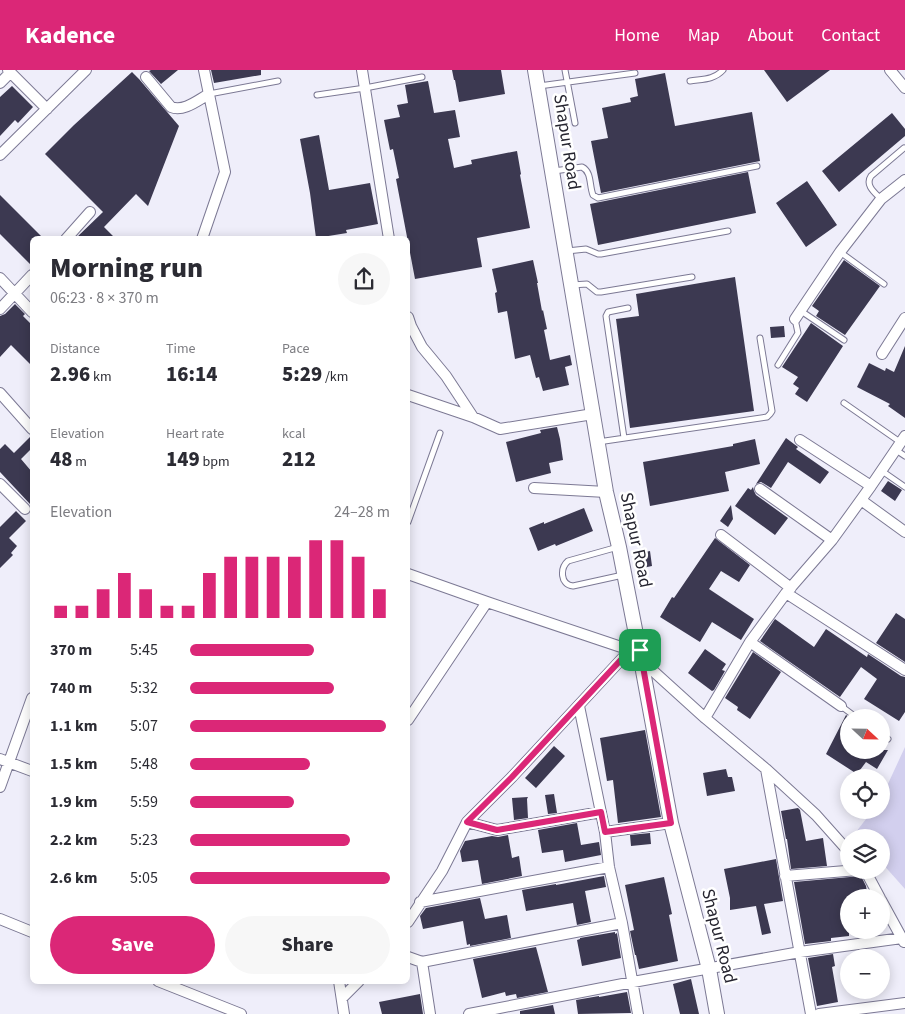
<!DOCTYPE html>
<meta charset="utf-8">
<style>
body{margin:0;font-family:"Source Sans 3",sans-serif;background:#f7f7f7;color:#2b2b33;height:100vh;display:flex;flex-direction:column;font-size:19px;white-space:nowrap}
*{box-sizing:border-box;margin:0}
p{font-size:16px;color:#7c7c81}
.icon{flex:none;width:28px;height:28px;fill:none;stroke:currentColor;stroke-width:2;stroke-linecap:round;stroke-linejoin:round}
.map{position:relative;flex:1;overflow:hidden}
.drawer{position:absolute;left:30px;top:166px;width:380px;height:748px;display:flex;flex-direction:column;background:#fff;border-radius:8px;box-shadow:0 2px 12px #0003}
.drawer>*{flex:none}
.needle{width:32px;rotate:112deg}
.buttons{position:absolute;left:840px;top:639px;display:grid;gap:10px}
.buttons a{display:grid;place-items:center;width:50px;height:50px;border-radius:50%;background:#fff;box-shadow:0 2px 12px #0003;font-size:25px}
.pin{position:absolute;display:grid;place-items:center;width:42px;height:42px;color:#fff;margin:-21px;border-radius:10px;box-shadow:0 2px 8px #0006}
.round{display:grid;place-items:center;flex:none;width:52px;height:52px;border-radius:26px;background:#f7f7f7}
.headline{display:flex;align-items:center;justify-content:space-between;height:85px;padding:0 20px}
h1{font-size:28px;font-weight:800;line-height:38px}
.figures{display:grid;grid-template-columns:repeat(3,1fr);gap:8px;height:85px;padding:5px 20px}
.figures div{display:grid;align-content:center}
.figures b{font-size:21px;font-weight:800}
.figures small{font-size:14px;font-weight:400}
.figures p{font-size:14px}
.chart{height:140px;padding:10px 20px}
.chart p{display:flex;justify-content:space-between}
.chart svg{width:100%;height:90px;margin-top:5px;stroke:#db2777;stroke-width:6}
.primary-button{display:flex;gap:10px;margin-top:auto;padding:10px 20px}
.primary-button a{flex:1;height:58px;border-radius:30px;background:#db2777;color:#fff;font-size:20px;font-weight:800;line-height:58px;text-align:center}
.primary-button a+a{background:#f7f7f7;color:#2b2b33}
ul{padding:0 20px;list-style:none;font-size:16px}
li{display:grid;grid-template-columns:80px 60px 1fr;align-items:center;height:38px}
li i{height:12px;border-radius:6px;background:#db2777}
header{display:flex;align-items:center;gap:30px;box-sizing:border-box;height:70px;padding:0 25px;background:#db2777;color:#fff}
header strong{font-size:24px}
nav{display:flex;gap:28px;margin-inline-start:auto;font-size:18px}
.map>svg:first-child{display:block}
.green{fill:#d2cfee}
.building{fill:#3c3951}
.lines{fill:none;stroke-linecap:round;stroke-linejoin:round}
.lane-casing{stroke:#7c7994;stroke-width:7}
.street-casing{stroke:#7c7994;stroke-width:12}
.secondary-casing{stroke:#7c7994;stroke-width:16}
.lane{stroke:#fff;stroke-width:5}
.street{stroke:#fff;stroke-width:10}
.secondary{stroke:#fff;stroke-width:14}
.route-casing{stroke:#fff;stroke-width:10}
.route{stroke:#db2777;stroke-width:6}
.labels{text-anchor:middle;dominant-baseline:central;stroke-width:5;stroke-linejoin:round;paint-order:stroke}
.street-label{font-size:18px;fill:#25242f;stroke:#fff}
</style>
<header>
<strong>Kadence</strong>
<nav><a>Home</a><a>Map</a><a>About</a><a>Contact</a></nav>
</header>
<div class="map">
<svg width="905" height="944" viewBox="0 0 905 944">
<rect width="100%" height="100%" fill="#efeefa"/>
<!-- green -->
<path class="green" d="M 905,677 L 905,819 L 881,792 L 881,768 L 861,767 L 856,762 L 873,740 L 881,740 L 881,729 Z"/>
<!-- building -->
<path class="building" d="M 151,0 L 178,0 L 161,14 L 149,1 Z
M 211,0 L 261,0 L 261,5 L 214,13 Z
M 452,0 L 501,0 L 505,24 L 459,32 L 455,10 L 454,10 Z
M 764,0 L 830,0 L 787,32 Z
M 132,2 L 139,9 L 179,56 L 148,136 L 136,124 L 104,157 L 116,169 L 75,169 L 103,142 L 45,84 L 74,55 Z
M 665,3 L 675,56 L 752,42 L 760,91 L 601,123 L 591,71 L 608,68 L 602,38 L 631,32 L 630,28 L 638,26 L 635,9 Z
M 428,11 L 434,43 L 455,40 L 460,67 L 448,69 L 454,98 L 472,94 L 471,90 L 517,81 L 521,104 L 520,105 L 530,158 L 477,168 L 482,197 L 415,209 L 396,109 L 399,108 L 393,79 L 390,80 L 384,50 L 400,47 L 397,35 L 408,33 L 405,15 Z
M 12,16 L 33,37 L 18,53 L 15,50 L 0,66 L 0,27 Z
M 892,43 L 905,59 L 905,66 L 839,122 L 822,101 Z
M 319,65 L 329,120 L 370,113 L 378,154 L 346,160 L 347,163 L 316,168 L 310,123 L 300,69 Z
M 748,102 L 756,143 L 598,175 L 590,134 Z
M 807,111 L 837,155 L 806,177 L 776,133 Z
M 0,125 L 44,169 L 32,169 L 32,196 L 0,164 Z
M 533,190 L 538,213 L 537,213 L 542,241 L 543,240 L 547,259 L 544,260 L 550,290 L 570,285 L 572,295 L 565,297 L 569,315 L 543,321 L 539,307 L 536,308 L 530,285 L 515,289 L 507,241 L 498,243 L 495,223 L 497,222 L 492,199 Z
M 844,190 L 880,216 L 845,265 L 816,246 L 819,241 L 812,236 Z
M 735,207 L 754,341 L 630,358 L 616,249 L 639,246 L 636,224 Z
M 15,234 L 25,244 L 23,246 L 32,255 L 32,296 L 11,275 L 0,287 L 0,246 L 5,244 Z
M 811,253 L 843,276 L 807,332 L 795,324 L 799,318 L 793,314 L 798,307 L 782,297 Z
M 784,256 L 785,267 L 771,268 L 770,257 Z
M 905,276 L 905,348 L 888,336 L 890,334 L 857,317 L 869,293 L 885,301 L 886,298 L 894,302 Z
M 557,357 L 560,369 L 563,390 L 549,393 L 551,403 L 516,412 L 506,372 L 541,363 L 540,360 Z
M 31,366 L 32,366 L 32,378 L 21,389 L 32,402 L 32,439 L 30,434 L 0,402 L 0,379 L 5,374 L 14,383 Z
M 786,368 L 798,377 L 796,379 L 829,402 L 820,414 L 788,392 L 771,418 L 761,412 L 756,414 Z
M 755,369 L 760,394 L 725,402 L 729,421 L 650,436 L 643,392 L 733,376 L 733,374 Z
M 888,411 L 902,420 L 895,431 L 881,421 Z
M 753,417 L 754,421 L 756,425 L 788,448 L 775,465 L 735,436 L 748,418 L 751,420 Z
M 731,435 L 733,449 L 728,457 L 720,451 Z
M 584,438 L 593,461 L 556,476 L 555,474 L 538,481 L 529,458 L 544,452 L 544,454 Z
M 16,441 L 26,451 L 9,468 L 17,476 L 11,483 L 13,485 L 0,498 L 0,457 Z
M 715,468 L 750,495 L 739,512 L 721,501 L 709,519 L 754,549 L 741,570 L 712,552 L 700,572 L 660,547 L 672,527 L 674,528 Z
M 650,481 L 652,496 L 638,499 L 636,484 Z
M 896,543 L 905,549 L 905,592 L 876,573 Z
M 775,549 L 814,577 L 826,559 L 867,587 L 868,584 L 901,606 L 905,607 L 905,642 L 899,651 L 864,629 L 877,609 L 861,597 L 840,627 L 760,571 Z
M 705,579 L 726,594 L 722,600 L 725,601 L 714,620 L 712,621 L 688,603 Z
M 753,582 L 781,602 L 750,649 L 737,640 L 738,637 L 725,628 Z
M 846,645 L 849,647 L 849,680 L 888,680 L 877,699 L 866,692 L 857,704 L 826,684 Z
M 645,660 L 661,747 L 618,753 L 613,710 L 607,711 L 600,668 Z
M 554,676 L 565,686 L 536,718 L 525,708 Z
M 726,699 L 728,707 L 732,707 L 735,721 L 707,726 L 703,703 Z
M 554,724 L 557,743 L 548,744 L 545,725 Z
M 528,727 L 527,729 L 528,748 L 514,750 L 512,728 Z
M 798,738 L 800,740 L 806,771 L 823,768 L 827,796 L 791,799 L 787,769 L 786,769 L 781,741 Z
M 577,753 L 581,775 L 599,772 L 601,785 L 565,792 L 563,780 L 542,783 L 538,760 Z
M 650,763 L 651,774 L 631,776 L 630,765 Z
M 508,765 L 512,788 L 519,786 L 522,806 L 482,814 L 478,790 L 462,792 L 460,781 L 465,771 L 492,766 L 498,767 Z
M 776,789 L 783,831 L 764,834 L 771,863 L 762,865 L 756,836 L 730,840 L 730,828 L 724,799 Z
M 604,806 L 606,817 L 585,821 L 591,852 L 577,855 L 573,833 L 526,841 L 522,820 L 556,814 L 556,815 Z
M 861,806 L 866,816 L 868,828 L 849,828 L 849,866 L 831,868 L 831,871 L 805,874 L 794,812 Z
M 664,807 L 672,844 L 669,845 L 678,891 L 639,899 L 636,885 L 635,885 L 630,861 L 634,860 L 625,815 Z
M 480,828 L 485,849 L 507,845 L 511,868 L 470,876 L 470,874 L 467,875 L 463,851 L 423,859 L 420,846 L 426,838 Z
M 615,862 L 615,864 L 617,863 L 621,888 L 582,896 L 577,870 L 580,869 L 580,868 Z
M 536,877 L 548,922 L 517,928 L 516,924 L 506,926 L 505,922 L 482,928 L 473,889 Z
M 833,884 L 835,896 L 832,897 L 838,932 L 817,936 L 808,888 Z
M 691,909 L 699,944 L 680,944 L 673,914 Z
M 627,922 L 631,943 L 578,944 L 576,930 L 599,926 L 599,927 Z
M 420,924 L 423,944 L 382,944 L 379,932 Z
M 553,935 L 555,944 L 520,944 L 520,941 Z"/>
<g class="lines">
<defs>
<path id="lane" d="M 565,0 L 575,53
M 690,11 C 702,9 714,10 723,0
M 539,16 L 635,3
M 209,24 L 278,11
M 317,25 L 365,18 L 422,7
M 554,101 L 582,97 C 592,102 589,115 593,125 L 598,128 L 757,96
M 881,129 C 874,122 865,115 871,106 L 904,78
M 567,181 L 586,179 L 598,184 L 601,184 L 728,161
M 840,182 L 884,214
M 572,215 L 587,214 L 597,222 L 601,222 L 692,207
M 801,241 L 844,270
M 778,295 L 798,263 L 795,249
M 844,333 L 900,372
M 624,368 L 606,246 L 608,242 L 628,238
M 598,372 L 767,347 L 770,344 L 772,341 L 760,268
M 896,380 L 905,386
M 882,401 L 905,417
M 408,452 L 440,363
M 618,477 L 568,491 C 560,498 560,515 573,516 L 623,505
M 841,636 L 857,648
M 881,665 L 888,669"/>
<path id="street" d="M 8,0 L 47,39
M 362,0 L 389,169
M 890,0 L 905,18
M 146,7 L 171,37 C 184,42 198,30 209,24
M 0,13 L 10,3
M 0,85 L 86,0
M 66,169 L 90,142
M 202,169 L 225,102 L 204,0
M 0,208 L 32,242
M 0,239 L 32,205
M 408,247 L 411,256 L 422,277 L 446,306 L 473,347
M 795,249 L 840,182 L 881,129 L 905,110
M 882,284 L 905,248
M 0,323 L 32,359
M 408,325 L 473,347 L 500,359 L 593,344
M 800,370 L 871,416
M 0,414 L 25,439
M 534,418 L 606,422
M 760,419 L 832,470
M 861,430 L 905,462
M 721,465 L 791,518
M 408,504 L 487,532 L 630,580 L 640,580
M 786,523 L 905,600
M 750,572 L 841,636
M 641,590 L 705,648 L 766,699 L 816,745 L 849,782
M 579,636 L 605,762 L 609,797 L 622,853 L 638,944
M 705,648 L 750,572 L 786,523 L 832,470 L 871,416 L 905,366
M 408,650 L 487,532
M 0,689 L 32,701
M 766,699 L 811,944
M 0,717 L 32,628
M 467,752 L 512,707 L 630,580
M 605,762 L 671,753
M 865,800 L 880,828
M 785,806 L 858,800
M 881,830 L 904,872
M 420,832 L 609,797
M 0,849 L 32,862
M 408,852 L 442,801 L 467,752 L 497,760 L 601,742
M 408,887 L 422,892 L 430,944
M 422,892 L 622,853
M 158,911 L 241,944
M 339,911 L 344,944
M 342,928 L 359,911
M 469,944 L 633,912 L 800,882 L 902,868
M 819,944 L 905,933"/>
<path id="secondary" d="M 535,0 L 606,422 L 619,477 L 641,590 L 671,753 L 709,899 L 717,944"/>
</defs>
<!-- lane casing -->
<use href="#lane" class="lane-casing"/>
<!-- street casing -->
<use href="#street" class="street-casing"/>
<!-- secondary casing -->
<use href="#secondary" class="secondary-casing"/>
<!-- lane -->
<use href="#lane" class="lane"/>
<!-- street -->
<use href="#street" class="street"/>
<!-- secondary -->
<use href="#secondary" class="secondary"/>
</g>
<g class="lines">
<defs>
<path id="route" d="M 630,580 L 640,580 L 671,753 L 605,762 L 601,742 L 497,760 L 467,752 L 512,707 Z"/>
</defs>
<!-- route casing -->
<use href="#route" class="route-casing"/>
<!-- route -->
<use href="#route" class="route"/>
</g>
<g class="labels">
<!-- street labels -->
<g class="street-label">
<text transform="translate(567 72) rotate(81)">Shapur Road</text>
<text transform="translate(636 470) rotate(78)">Shapur Road</text>
<text transform="translate(719 866) rotate(76)">Shapur Road</text>
</g>
</g>
</svg>
<div class="buttons">
<a><svg class="needle" viewBox="-14 -14 28 28"><path d="M0-13l5 13h-10z" fill="#e53935"/><path d="M0 13l5-13h-10z" fill="#7c7c81"/></svg></a>
<a><svg class="icon" aria-label="locate" viewBox="0 0 24 24"><circle cx="12" cy="12" r="6"/><path d="M12 2v4M12 18v4M2 12h4M18 12h4"/></svg></a>
<a><svg class="icon" aria-label="layers" viewBox="0 0 24 24"><path d="M12 4l9 5-9 5-9-5zM3 14l9 5 9-5"/></svg></a>
<a>+</a>
<a>−</a>
</div>
<div class="pin" style="left:640px;top:580px;background:#1e9e55"><svg class="icon" aria-label="arrive" viewBox="0 0 24 24"><path d="M6 21V4h12l-3 4 3 4H6"/></svg></div>
<section class="drawer">
<div class="headline"><div><h1>Morning run</h1><p>06:23 · 8 × 370 m</p></div><a class="round"><svg class="icon" aria-label="share" viewBox="0 0 24 24"><path d="M12 15V3M7 8l5-5 5 5M5 13v7h14v-7"/></svg></a></div>
<div class="figures">
<div><p>Distance</p><b>2.96<small> km</small></b></div>
<div><p>Time</p><b>16:14</b></div>
<div><p>Pace</p><b>5:29<small> /km</small></b></div>
</div>
<div class="figures">
<div><p>Elevation</p><b>48<small> m</small></b></div>
<div><p>Heart rate</p><b>149<small> bpm</small></b></div>
<div><p>kcal</p><b>212</b></div>
</div>
<div class="chart"><p><span>Elevation</span>24–28 m</p>
<svg viewBox="0 0 160 44" preserveAspectRatio="none"><path d="M5 44V38M15 44V38M25 44V30M35 44V22M45 44V30M55 44V38M65 44V38M75 44V22M85 44V14M95 44V14M105 44V14M115 44V14M125 44V6M135 44V6M145 44V14M155 44V30"/></svg>
</div>
<ul>
<li><b>370 m</b>5:45<i style="width:62%"></i></li>
<li><b>740 m</b>5:32<i style="width:72%"></i></li>
<li><b>1.1 km</b>5:07<i style="width:98%"></i></li>
<li><b>1.5 km</b>5:48<i style="width:60%"></i></li>
<li><b>1.9 km</b>5:59<i style="width:52%"></i></li>
<li><b>2.2 km</b>5:23<i style="width:80%"></i></li>
<li><b>2.6 km</b>5:05<i style="width:100%"></i></li>
</ul>
<div class="primary-button"><a>Save</a><a>Share</a></div>
</section>
</div>
